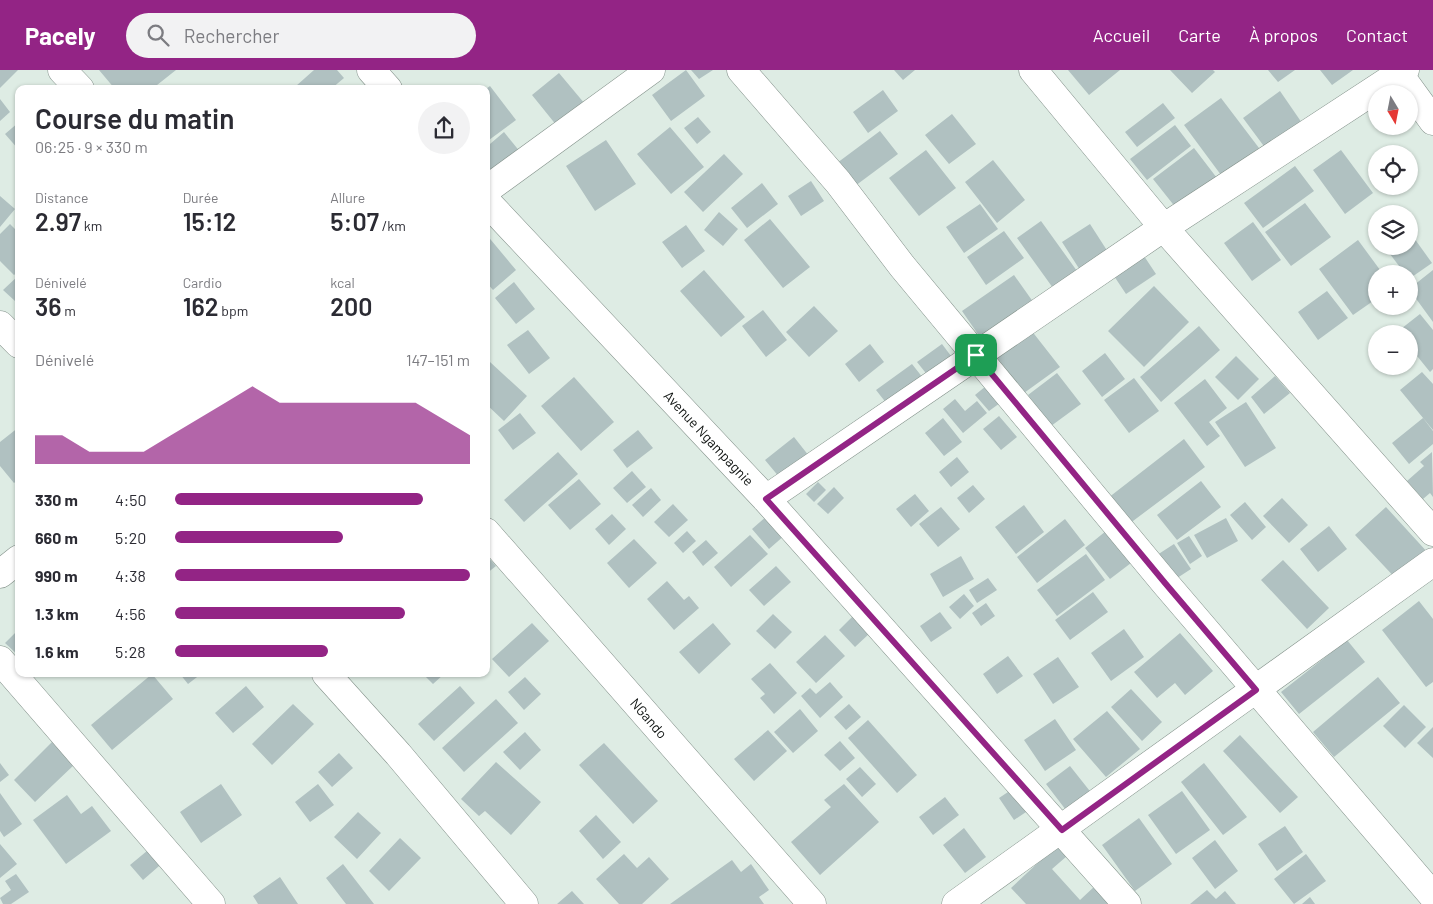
<!DOCTYPE html>
<html lang="fr">
<meta charset="utf-8">
<style>
body{margin:0;font-family:Barlow,sans-serif;background:#f2f2f3;color:#2b2b33;height:100vh;display:flex;flex-direction:column;font-size:19px;white-space:nowrap}
*{box-sizing:border-box;margin:0}
p{font-size:16px;color:#7c7c81}
.icon{flex:none;width:28px;height:28px;fill:none;stroke:currentColor;stroke-width:2;stroke-linecap:round;stroke-linejoin:round}
.map{position:relative;flex:1;overflow:hidden}
.drawer{position:absolute;left:15px;top:15px;width:475px;height:592px;display:flex;flex-direction:column;background:#fff;border-radius:10px;box-shadow:0 1px 4px #0004}
.drawer>*{flex:none}
.needle{width:32px;rotate:170deg}
.buttons{position:absolute;left:1368px;top:15px;display:grid;gap:10px}
.buttons a{display:grid;place-items:center;width:50px;height:50px;border-radius:50%;background:#fff;box-shadow:0 1px 4px #0004;font-size:25px}
.pin{position:absolute;display:grid;place-items:center;width:42px;height:42px;color:#fff;margin:-21px;border-radius:10px;box-shadow:0 2px 8px #0006}
.round{display:grid;place-items:center;flex:none;width:52px;height:52px;border-radius:26px;background:#f2f2f3}
.headline{display:flex;align-items:center;justify-content:space-between;height:85px;padding:0 20px}
h1{font-size:28px;font-weight:600;line-height:38px}
.figures{display:grid;grid-template-columns:repeat(3,1fr);gap:8px;height:85px;padding:5px 20px}
.figures div{display:grid;align-content:center}
.figures b{font-size:25px;font-weight:600}
.figures small{font-size:14px;font-weight:400}
.figures p{font-size:14px}
.chart{height:140px;padding:10px 20px}
.chart p{display:flex;justify-content:space-between}
.chart svg{width:100%;height:90px;margin-top:5px;fill:#932485;opacity:.7}
ul{padding:0 20px;list-style:none;font-size:16px}
li{display:grid;grid-template-columns:80px 60px 1fr;align-items:center;height:38px}
li i{height:12px;border-radius:6px;background:#932485}
header{display:flex;align-items:center;gap:30px;box-sizing:border-box;height:70px;padding:0 25px;background:#932485;color:#fff}
header strong{font-size:24px}
nav{display:flex;gap:28px;margin-inline-start:auto;font-size:18px}
.search{width:350px;height:45px;background:#f2f2f3;display:flex;align-items:center;gap:12px;box-sizing:border-box;padding:0 18px;border-radius:28px;color:#7c7c81;font-size:19px}
.map>svg:first-child{display:block}
.building{fill:#b0c1c1}
.lines{fill:none;stroke-linecap:round;stroke-linejoin:round}
.minor-casing{stroke:#84928b;stroke-width:29}
.minor{stroke:#fff;stroke-width:28}
.route-casing{stroke:#fff;stroke-width:10}
.route{stroke:#932485;stroke-width:6}
.labels{text-anchor:middle;dominant-baseline:central;stroke-width:4.5;stroke-linejoin:round;paint-order:stroke}
.street-label{font-size:14px;fill:#0c100e;stroke:#fff}
</style>
<header>
<strong>Pacely</strong>
<div class="search"><svg class="icon" aria-label="search" viewBox="0 0 24 24"><circle cx="10" cy="10" r="6"/><path d="M15 15l6 6"/></svg>Rechercher</div>
<nav><a>Accueil</a><a>Carte</a><a>À propos</a><a>Contact</a></nav>
</header>
<div class="map">
<svg width="1433" height="834" viewBox="0 0 1433 834">
<rect width="100%" height="100%" fill="#deece4"/>
<!-- building -->
<path class="building" d="M 0,0 L 18,0 L 0,18 Z
M 99,0 L 176,0 L 152,19 L 115,19 Z
M 314,0 L 337,0 L 344,8 L 331,19 L 298,19 L 296,16 Z
M 686,0 L 705,26 L 671,51 L 652,25 Z
M 691,0 L 713,0 L 699,9 Z
M 894,0 L 915,0 L 903,10 Z
M 1068,0 L 1120,0 L 1089,25 Z
M 1170,0 L 1213,0 L 1215,2 L 1192,23 Z
M 1268,0 L 1295,0 L 1278,12 Z
M 1320,0 L 1353,0 L 1332,15 Z
M 559,3 L 585,34 L 557,56 L 532,25 Z
M 490,16 L 516,50 L 489,70 L 486,66 L 486,19 Z
M 883,20 L 898,41 L 868,63 L 853,42 Z
M 1280,21 L 1302,53 L 1266,79 L 1243,48 Z
M 1221,28 L 1259,78 L 1221,105 L 1184,55 Z
M 0,29 L 10,42 L 0,51 Z
M 1163,33 L 1175,48 L 1137,77 L 1125,62 Z
M 952,44 L 976,74 L 949,94 L 925,65 Z
M 698,47 L 711,62 L 697,74 L 684,58 Z
M 19,52 L 19,80 L 5,64 Z
M 1175,55 L 1191,76 L 1147,110 L 1130,89 Z
M 670,57 L 704,97 L 671,124 L 637,84 Z
M 880,61 L 898,84 L 855,116 L 837,93 Z
M 504,62 L 521,83 L 486,112 L 486,70 L 490,74 Z
M 606,70 L 636,114 L 595,141 L 566,96 Z
M 1194,78 L 1220,112 L 1180,143 L 1153,109 Z
M 926,80 L 956,118 L 919,146 L 889,108 Z
M 1341,80 L 1373,123 L 1345,144 L 1313,100 Z
M 724,84 L 743,104 L 703,142 L 684,122 Z
M 993,90 L 1025,130 L 997,153 L 965,112 Z
M 1295,96 L 1314,121 L 1263,158 L 1244,133 Z
M 811,111 L 824,131 L 801,146 L 788,126 Z
M 762,113 L 778,134 L 747,158 L 731,138 Z
M 0,126 L 15,139 L 0,157 Z
M 1305,133 L 1331,167 L 1291,196 L 1265,162 Z
M 980,134 L 998,159 L 964,183 L 946,157 Z
M 719,142 L 738,159 L 723,176 L 704,160 Z
M 770,149 L 810,197 L 783,218 L 744,170 Z
M 1041,151 L 1077,201 L 1053,218 L 1017,168 Z
M 1253,152 L 1281,190 L 1252,211 L 1224,173 Z
M 10,154 L 19,163 L 19,201 L 14,205 L 0,191 L 0,164 Z
M 1090,154 L 1108,182 L 1080,200 L 1062,172 Z
M 686,155 L 705,181 L 682,198 L 662,172 Z
M 1004,161 L 1024,188 L 986,215 L 967,187 Z
M 1409,161 L 1432,193 L 1409,209 L 1409,204 L 1405,204 L 1384,176 L 1409,176 Z
M 486,164 L 516,200 L 493,220 L 486,212 Z
M 1358,170 L 1383,204 L 1376,204 L 1376,229 L 1353,245 L 1319,199 Z
M 1144,186 L 1156,204 L 1126,224 L 1114,206 Z
M 704,200 L 745,247 L 721,267 L 680,221 Z
M 1433,200 L 1433,252 L 1409,219 Z
M 19,205 L 19,227 L 15,231 L 3,220 Z
M 1014,205 L 1036,236 L 984,273 L 962,241 Z
M 514,212 L 535,239 L 516,254 L 495,228 Z
M 1154,216 L 1189,252 L 1144,297 L 1108,261 Z
M 1327,221 L 1348,248 L 1318,270 L 1298,242 Z
M 814,236 L 838,261 L 809,287 L 786,262 Z
M 763,240 L 787,270 L 766,287 L 742,256 Z
M 1420,244 L 1433,260 L 1433,299 L 1430,302 L 1409,276 L 1409,264 L 1399,264 L 1397,262 Z
M 1199,256 L 1220,280 L 1161,332 L 1140,307 Z
M 528,260 L 550,288 L 529,304 L 507,275 Z
M 1031,260 L 1060,297 L 1024,323 L 996,286 Z
M 870,274 L 884,292 L 859,312 L 845,294 Z
M 942,274 L 957,294 L 933,312 L 917,292 Z
M 1105,283 L 1125,309 L 1102,327 L 1082,301 Z
M 1236,286 L 1259,309 L 1238,330 L 1215,307 Z
M 490,292 L 527,326 L 504,351 L 486,334 L 486,297 Z
M 912,294 L 923,308 L 887,334 L 876,320 Z
M 1422,302 L 1433,314 L 1433,360 L 1400,320 Z
M 1057,303 L 1081,334 L 1051,356 L 1028,325 Z
M 1275,306 L 1290,323 L 1264,344 L 1251,327 Z
M 574,307 L 614,352 L 581,381 L 541,336 Z
M 1134,308 L 1159,341 L 1129,363 L 1104,330 Z
M 1205,309 L 1227,338 L 1209,352 L 1220,366 L 1207,376 L 1174,333 Z
M 986,316 L 1000,333 L 989,341 L 975,325 Z
M 955,329 L 965,341 L 977,331 L 987,343 L 963,363 L 943,339 Z
M 1246,332 L 1276,378 L 1245,397 L 1215,352 Z
M 520,343 L 536,363 L 513,380 L 498,360 Z
M 999,346 L 1017,367 L 1001,380 L 983,359 Z
M 943,348 L 962,372 L 944,386 L 925,363 Z
M 1423,348 L 1433,361 L 1433,374 L 1409,394 L 1392,373 Z
M 19,357 L 19,409 L 14,413 L 0,396 L 0,372 Z
M 638,360 L 653,378 L 627,398 L 613,380 Z
M 794,367 L 809,386 L 780,408 L 765,390 Z
M 1184,369 L 1205,397 L 1129,454 L 1108,428 Z
M 558,382 L 578,404 L 524,452 L 504,430 Z
M 1432,382 L 1433,427 L 1430,423 L 1423,429 L 1407,411 L 1424,396 L 1420,392 Z
M 957,387 L 969,402 L 951,417 L 939,402 Z
M 632,401 L 646,417 L 627,433 L 613,418 Z
M 579,409 L 601,434 L 570,460 L 548,435 Z
M 1201,411 L 1221,437 L 1177,470 L 1157,445 Z
M 818,412 L 826,420 L 814,432 L 806,424 Z
M 973,415 L 985,429 L 969,443 L 957,428 Z
M 834,417 L 844,428 L 828,444 L 817,434 Z
M 651,418 L 661,430 L 643,447 L 632,435 Z
M 915,424 L 929,441 L 911,457 L 896,439 Z
M 1282,428 L 1308,455 L 1289,473 L 1263,446 Z
M 1245,432 L 1266,457 L 1252,470 L 1230,445 Z
M 673,434 L 688,450 L 669,467 L 654,452 Z
M 1024,435 L 1044,462 L 1016,484 L 995,457 Z
M 941,437 L 960,459 L 938,477 L 919,454 Z
M 1386,437 L 1429,484 L 1399,512 L 1355,465 Z
M 612,444 L 626,459 L 609,475 L 595,459 Z
M 768,445 L 785,465 L 769,479 L 752,459 Z
M 1226,448 L 1238,471 L 1207,488 L 1194,465 Z
M 1065,449 L 1085,475 L 1037,513 L 1017,487 Z
M 1329,456 L 1347,479 L 1318,502 L 1300,479 Z
M 687,461 L 696,471 L 683,483 L 674,473 Z
M 1106,461 L 1131,493 L 1110,509 L 1085,478 Z
M 750,465 L 768,484 L 731,517 L 714,497 Z
M 1189,466 L 1202,486 L 1190,494 L 1177,473 Z
M 634,469 L 657,493 L 629,518 L 607,493 Z
M 706,470 L 718,483 L 703,496 L 692,482 Z
M 1174,474 L 1191,499 L 1171,512 L 1154,487 Z
M 1086,484 L 1105,510 L 1057,546 L 1037,520 Z
M 486,485 L 496,496 L 486,504 Z
M 961,486 L 974,509 L 943,527 L 930,504 Z
M 1283,490 L 1329,538 L 1307,559 L 1261,510 Z
M 776,496 L 791,512 L 764,536 L 749,520 Z
M 988,508 L 997,520 L 977,533 L 969,520 Z
M 667,511 L 684,530 L 689,526 L 699,538 L 674,560 L 647,529 Z
M 1093,522 L 1108,542 L 1070,570 L 1055,550 Z
M 964,524 L 974,536 L 960,549 L 949,537 Z
M 1419,531 L 1433,549 L 1433,612 L 1426,617 L 1382,560 Z
M 986,533 L 995,546 L 981,556 L 972,543 Z
M 940,542 L 952,558 L 931,572 L 920,556 Z
M 773,544 L 792,562 L 775,579 L 756,561 Z
M 854,545 L 871,562 L 855,577 L 839,560 Z
M 532,553 L 549,571 L 509,607 L 492,589 Z
M 713,553 L 731,574 L 699,604 L 679,582 Z
M 19,559 L 19,586 L 5,573 Z
M 1124,559 L 1144,587 L 1111,611 L 1091,583 Z
M 1180,563 L 1213,601 L 1185,625 L 1175,613 L 1157,628 L 1134,602 Z
M 825,565 L 845,586 L 816,613 L 796,592 Z
M 1347,570 L 1365,592 L 1299,644 L 1281,622 Z
M 1008,586 L 1023,606 L 997,624 L 983,604 Z
M 1058,587 L 1079,617 L 1053,634 L 1033,604 Z
M 770,593 L 797,623 L 774,644 L 760,628 L 765,624 L 751,609 Z
M 152,604 L 173,629 L 112,680 L 91,655 Z
M 180,604 L 201,604 L 188,614 Z
M 423,604 L 444,604 L 433,614 Z
M 525,607 L 541,624 L 524,640 L 508,622 Z
M 1378,607 L 1400,633 L 1334,687 L 1313,662 Z
M 830,612 L 843,627 L 820,648 L 801,626 L 810,618 L 816,624 Z
M 246,616 L 264,637 L 233,663 L 215,643 Z
M 460,616 L 475,633 L 434,671 L 418,654 Z
M 1131,619 L 1162,652 L 1142,671 L 1111,637 Z
M 496,629 L 518,653 L 464,702 L 442,678 Z
M 293,634 L 314,654 L 272,695 L 252,674 Z
M 849,634 L 861,647 L 846,660 L 834,647 Z
M 1404,635 L 1426,657 L 1405,678 L 1383,656 Z
M 800,639 L 818,661 L 793,683 L 774,662 Z
M 1107,641 L 1140,679 L 1106,707 L 1073,669 Z
M 1055,649 L 1076,680 L 1045,701 L 1024,670 Z
M 868,650 L 917,705 L 897,723 L 848,668 Z
M 1433,657 L 1433,688 L 1417,673 Z
M 768,660 L 787,681 L 754,711 L 734,689 Z
M 525,662 L 541,680 L 520,700 L 503,682 Z
M 1240,665 L 1298,727 L 1280,743 L 1223,681 Z
M 840,671 L 855,688 L 840,701 L 824,685 Z
M 52,672 L 75,694 L 35,732 L 14,710 Z
M 604,673 L 658,731 L 633,754 L 579,695 Z
M 339,683 L 353,698 L 332,717 L 318,702 Z
M 496,692 L 541,732 L 511,765 L 485,741 L 479,746 L 461,729 Z
M 0,693 L 9,705 L 0,712 Z
M 1204,693 L 1247,747 L 1223,765 L 1181,712 Z
M 1070,696 L 1093,725 L 1069,744 L 1046,714 Z
M 860,697 L 876,714 L 862,727 L 846,709 Z
M 221,714 L 242,745 L 201,773 L 180,742 Z
M 318,714 L 334,735 L 310,752 L 295,732 Z
M 844,714 L 879,752 L 820,805 L 791,772 L 831,737 L 824,730 Z
M 1014,718 L 1029,740 L 1014,750 L 999,728 Z
M 1182,721 L 1210,760 L 1176,784 L 1148,745 Z
M 0,723 L 22,754 L 4,767 L 0,761 Z
M 67,725 L 81,744 L 92,736 L 111,761 L 66,794 L 33,750 Z
M 945,727 L 959,745 L 933,765 L 919,747 Z
M 358,742 L 381,763 L 357,789 L 334,767 Z
M 596,745 L 621,772 L 603,789 L 579,761 Z
M 1139,748 L 1172,794 L 1135,821 L 1102,775 Z
M 1285,756 L 1303,782 L 1277,801 L 1258,774 Z
M 964,758 L 986,787 L 965,803 L 943,775 Z
M 400,768 L 421,788 L 389,821 L 369,801 Z
M 1215,770 L 1238,801 L 1215,819 L 1192,788 Z
M 0,774 L 17,794 L 0,808 Z
M 1057,775 L 1067,786 L 1052,799 L 1080,830 L 1096,815 L 1110,831 L 1107,834 L 1026,834 L 1011,818 Z
M 153,776 L 166,790 L 143,810 L 130,795 Z
M 624,784 L 637,798 L 649,787 L 669,809 L 642,834 L 619,834 L 596,809 Z
M 1306,784 L 1326,811 L 1294,834 L 1274,809 Z
M 732,790 L 741,802 L 751,794 L 769,820 L 759,827 L 764,834 L 670,834 Z
M 343,794 L 374,834 L 346,834 L 326,808 Z
M 16,804 L 29,822 L 11,834 L 3,834 L 0,828 L 11,820 L 5,811 Z
M 280,807 L 298,834 L 258,834 L 253,826 Z
M 1207,820 L 1216,829 L 1225,821 L 1236,834 L 1190,834 Z
M 572,821 L 584,834 L 557,834 Z
M 1310,827 L 1315,834 L 1302,834 Z"/>
<g class="lines">
<defs>
<path id="minor" d="M 62,0 L 80,19
M 371,0 L 388,19
M 741,0 L 838,112 L 902,196 L 1165,513 L 1433,826
M 1033,0 L 1164,158 L 1433,462
M 1396,0 L 1433,51
M 486,120 L 651,0
M 486,131 L 766,429 L 1127,834
M 0,255 L 19,274
M 766,429 L 1151,166 L 1405,0
M 486,462 L 812,834
M 0,504 L 19,489
M 0,590 L 211,834
M 326,604 L 398,684 L 524,834
M 956,834 L 1433,492"/>
</defs>
<!-- minor casing -->
<use href="#minor" class="minor-casing"/>
<!-- minor -->
<use href="#minor" class="minor"/>
</g>
<g class="lines">
<defs>
<path id="route" d="M 976,285 L 1165,513 L 1256,620 L 1062,760 L 766,429 Z"/>
</defs>
<!-- route casing -->
<use href="#route" class="route-casing"/>
<!-- route -->
<use href="#route" class="route"/>
</g>
<g class="labels">
<!-- street labels -->
<g class="street-label">
<text transform="translate(709 368) rotate(47)">Avenue Ngampagnie</text>
<text transform="translate(649 648) rotate(49)">NGando</text>
</g>
</g>
</svg>
<div class="buttons">
<a><svg class="needle" viewBox="-14 -14 28 28"><path d="M0-13l5 13h-10z" fill="#e53935"/><path d="M0 13l5-13h-10z" fill="#7c7c81"/></svg></a>
<a><svg class="icon" aria-label="locate" viewBox="0 0 24 24"><circle cx="12" cy="12" r="6"/><path d="M12 2v4M12 18v4M2 12h4M18 12h4"/></svg></a>
<a><svg class="icon" aria-label="layers" viewBox="0 0 24 24"><path d="M12 4l9 5-9 5-9-5zM3 14l9 5 9-5"/></svg></a>
<a>+</a>
<a>−</a>
</div>
<div class="pin" style="left:976px;top:285px;background:#1e9e55"><svg class="icon" aria-label="arrive" viewBox="0 0 24 24"><path d="M6 21V4h12l-3 4 3 4H6"/></svg></div>
<section class="drawer">
<div class="headline"><div><h1>Course du matin</h1><p>06:25 · 9 × 330 m</p></div><a class="round"><svg class="icon" aria-label="share" viewBox="0 0 24 24"><path d="M12 15V3M7 8l5-5 5 5M5 13v7h14v-7"/></svg></a></div>
<div class="figures">
<div><p>Distance</p><b>2.97<small> km</small></b></div>
<div><p>Durée</p><b>15:12</b></div>
<div><p>Allure</p><b>5:07<small> /km</small></b></div>
</div>
<div class="figures">
<div><p>Dénivelé</p><b>36<small> m</small></b></div>
<div><p>Cardio</p><b>162<small> bpm</small></b></div>
<div><p>kcal</p><b>200</b></div>
</div>
<div class="chart"><p><span>Dénivelé</span>147–151 m</p>
<svg viewBox="0 0 160 44" preserveAspectRatio="none"><path d="M0 44V30L10 30L20 38L30 38L40 38L50 30L60 22L70 14L80 6L90 14L100 14L110 14L120 14L130 14L140 14L150 22L160 30V44z"/></svg>
</div>
<ul>
<li><b>330 m</b>4:50<i style="width:84%"></i></li>
<li><b>660 m</b>5:20<i style="width:57%"></i></li>
<li><b>990 m</b>4:38<i style="width:100%"></i></li>
<li><b>1.3 km</b>4:56<i style="width:78%"></i></li>
<li><b>1.6 km</b>5:28<i style="width:52%"></i></li>
</ul>
</section>
</div>
